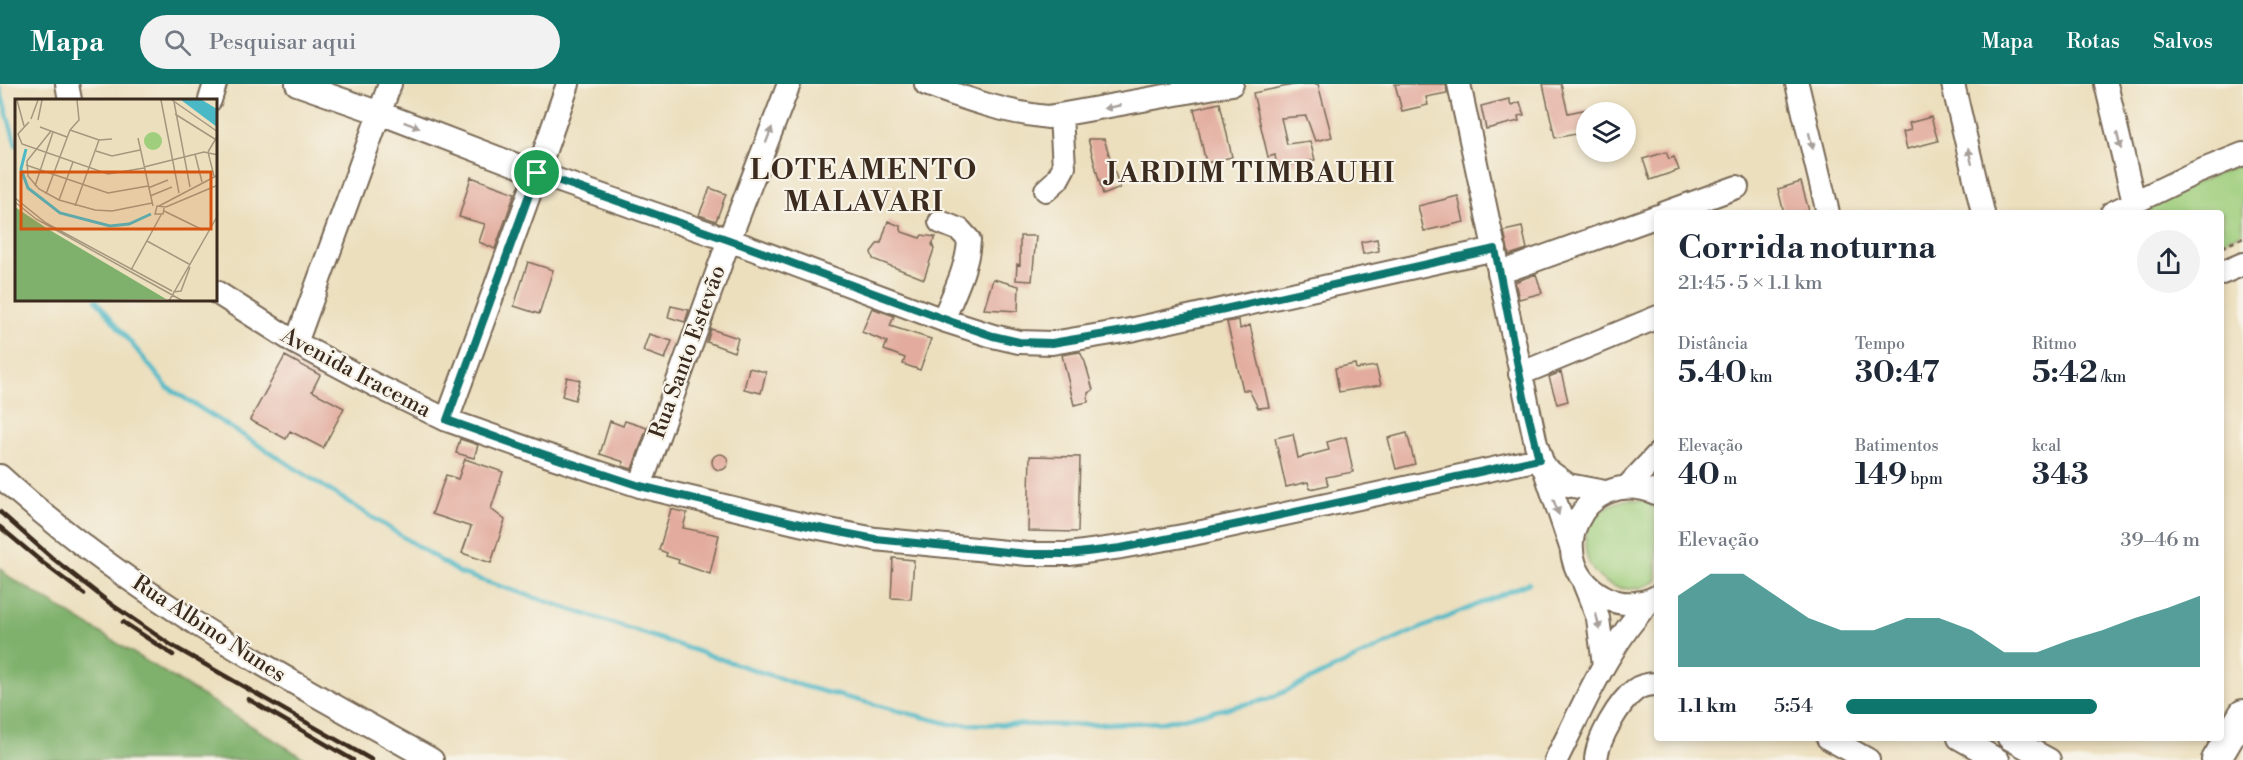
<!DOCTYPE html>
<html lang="pt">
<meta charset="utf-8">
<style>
body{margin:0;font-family:"Libre Bodoni",serif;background:#f2f2f3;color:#1f2937;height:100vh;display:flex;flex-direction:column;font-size:22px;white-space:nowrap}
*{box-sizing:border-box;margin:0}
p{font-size:20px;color:#747a83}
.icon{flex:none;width:33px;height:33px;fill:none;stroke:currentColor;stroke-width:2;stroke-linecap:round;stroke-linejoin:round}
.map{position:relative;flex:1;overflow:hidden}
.details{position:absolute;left:1654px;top:126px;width:570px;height:531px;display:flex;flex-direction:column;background:#fff;border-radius:6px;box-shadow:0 3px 9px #0003}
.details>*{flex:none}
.controls{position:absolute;left:1576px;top:18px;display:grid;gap:12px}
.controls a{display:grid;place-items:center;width:60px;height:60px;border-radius:50%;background:#fff;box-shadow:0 3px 9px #0003;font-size:30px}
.pin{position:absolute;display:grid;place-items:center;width:51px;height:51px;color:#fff;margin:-26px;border:3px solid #fff;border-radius:50%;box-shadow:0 2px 6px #0007}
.round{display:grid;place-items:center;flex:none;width:63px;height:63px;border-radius:32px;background:#f2f2f3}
.headline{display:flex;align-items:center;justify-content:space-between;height:102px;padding:0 24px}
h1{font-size:33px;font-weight:800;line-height:45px}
.stats{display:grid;grid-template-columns:repeat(3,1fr);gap:9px;height:102px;padding:6px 24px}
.stats div{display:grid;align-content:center}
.stats b{font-size:30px;font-weight:800}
.stats small{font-size:16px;font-weight:400}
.stats p{font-size:16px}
.chart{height:168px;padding:12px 24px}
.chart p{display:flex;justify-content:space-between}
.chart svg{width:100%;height:108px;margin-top:6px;fill:#0f766e;opacity:.7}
ul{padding:0 24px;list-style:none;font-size:20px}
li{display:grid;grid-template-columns:96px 72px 1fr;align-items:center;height:45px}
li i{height:15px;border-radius:8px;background:#0f766e}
header{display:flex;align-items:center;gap:36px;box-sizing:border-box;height:84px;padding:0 30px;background:#0f766e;color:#fff}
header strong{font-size:28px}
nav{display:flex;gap:33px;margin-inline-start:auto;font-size:21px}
.search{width:420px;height:54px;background:#f2f2f3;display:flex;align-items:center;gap:15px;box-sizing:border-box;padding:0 21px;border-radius:33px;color:#747a83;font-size:22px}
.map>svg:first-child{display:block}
.green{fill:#9fce7d;stroke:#6d7c4e;stroke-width:1.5}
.forest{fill:#7fb16c;stroke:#5d6e45;stroke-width:1.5}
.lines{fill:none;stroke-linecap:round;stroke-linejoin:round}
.stream{stroke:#4bb8c6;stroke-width:4.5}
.building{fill:#e2ab9d}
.minor-casing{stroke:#796956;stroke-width:26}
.major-casing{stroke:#796956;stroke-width:32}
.path{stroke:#796956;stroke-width:3;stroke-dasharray:4.5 4.5;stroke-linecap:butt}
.minor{stroke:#fff;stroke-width:22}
.major{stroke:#fff;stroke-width:28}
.rail{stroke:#3b2a1e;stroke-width:4.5}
.oneway{fill:#a79f9a}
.route-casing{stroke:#fff;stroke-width:12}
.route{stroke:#0f766e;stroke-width:8}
.labels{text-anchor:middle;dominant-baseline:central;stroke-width:4.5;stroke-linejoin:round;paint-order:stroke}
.street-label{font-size:22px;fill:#3b2a1e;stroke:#f7f3e8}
.district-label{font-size:28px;font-weight:bold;letter-spacing:1.5px;fill:#3b2a1e;stroke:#f7f3e8}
.inset-river{fill:none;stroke:#4bb8c6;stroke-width:3}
.inset-road{fill:none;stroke:#a5977e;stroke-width:1.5}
.view{fill:#d7540e;fill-opacity:0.15;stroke:#d7540e;stroke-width:3}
.inset-edge{fill:none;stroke:#3b2a1e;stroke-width:3}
</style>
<header>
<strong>Mapa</strong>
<div class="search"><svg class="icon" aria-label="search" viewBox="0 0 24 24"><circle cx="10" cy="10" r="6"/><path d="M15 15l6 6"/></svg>Pesquisar aqui</div>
<nav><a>Mapa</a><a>Rotas</a><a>Salvos</a></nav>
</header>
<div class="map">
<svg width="2243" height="676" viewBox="0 0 2243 676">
<rect width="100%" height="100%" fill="#f7f3e8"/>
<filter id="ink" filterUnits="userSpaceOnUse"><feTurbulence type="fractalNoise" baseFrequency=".0167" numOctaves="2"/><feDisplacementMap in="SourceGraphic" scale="12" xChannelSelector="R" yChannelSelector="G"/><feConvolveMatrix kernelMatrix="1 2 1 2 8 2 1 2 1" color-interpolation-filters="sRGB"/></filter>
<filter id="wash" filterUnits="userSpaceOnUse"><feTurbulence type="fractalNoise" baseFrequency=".008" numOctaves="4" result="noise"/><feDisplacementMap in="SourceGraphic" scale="24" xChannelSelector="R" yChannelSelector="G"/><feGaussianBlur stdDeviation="1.35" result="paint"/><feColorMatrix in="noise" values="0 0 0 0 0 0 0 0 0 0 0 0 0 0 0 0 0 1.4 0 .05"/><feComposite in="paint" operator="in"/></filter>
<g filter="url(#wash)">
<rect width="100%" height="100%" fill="#ecdfbe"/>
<!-- green -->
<path class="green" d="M 2243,79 L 2243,148 L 2222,158 L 2222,129 L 2125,129 Z
M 1630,415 L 1644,417 L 1657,423 L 1657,496 C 1650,502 1641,504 1631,505 C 1577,506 1564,426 1630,415 Z"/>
<!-- forest -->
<path class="forest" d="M 0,484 L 8,492 L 307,676 L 0,676 Z"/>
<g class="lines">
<!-- stream -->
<path class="stream" d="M 0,5 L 16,61
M 96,216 L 167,303 L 460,489 L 806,603 L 950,640 L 1073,641 L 1164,638 L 1269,615 L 1407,550 L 1529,499"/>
</g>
<g id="blocks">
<!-- building -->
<path class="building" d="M 1298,0 L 1318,0 L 1332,53 L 1315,57 L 1306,32 L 1281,34 L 1287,60 L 1310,57 L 1315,76 L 1277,83 L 1275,71 L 1268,73 L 1253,9 Z
M 1395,0 L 1446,0 L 1447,9 L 1426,13 L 1428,21 L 1402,27 Z
M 1543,0 L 1561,0 L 1568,29 L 1587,25 L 1587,48 L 1555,54 Z
M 1509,15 L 1511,21 L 1520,18 L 1524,31 L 1518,32 L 1519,37 L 1486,45 L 1481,22 Z
M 1220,19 L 1232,73 L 1206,79 L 1194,25 Z
M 1931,33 L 1938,57 L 1907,65 L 1903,48 L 1911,46 L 1909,39 Z
M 1088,55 L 1104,55 L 1120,104 L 1103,111 Z
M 1666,68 L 1669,75 L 1674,73 L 1679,86 L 1650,96 L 1643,75 Z
M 471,93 L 515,109 L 495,165 L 479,158 L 485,140 L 459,133 Z
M 1801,98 L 1809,127 L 1784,129 L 1778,105 Z
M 710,104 L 726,110 L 716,137 L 699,131 Z
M 1458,112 L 1464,138 L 1424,147 L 1418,122 Z
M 888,137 L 900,142 L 902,148 L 920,154 L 922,151 L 936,153 L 932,160 L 934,165 L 924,195 L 873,175 L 871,168 L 878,159 L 881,159 Z
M 1522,143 L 1527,165 L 1509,171 L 1504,147 Z
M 1020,152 L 1036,152 L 1032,197 L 1016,196 L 1017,180 L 1020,181 Z
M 1377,155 L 1379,167 L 1363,170 L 1361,158 Z
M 528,178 L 553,186 L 539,230 L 514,222 Z
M 1536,190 L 1542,209 L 1519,215 L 1515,198 Z
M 993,195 L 1019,202 L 1018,227 L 984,225 Z
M 671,222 L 689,226 L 685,238 L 668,233 Z
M 872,224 L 894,232 L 890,242 L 931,255 L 920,286 L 903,280 L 905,274 L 884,266 L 887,258 L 862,248 Z
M 1239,236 L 1240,245 L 1250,241 L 1269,323 L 1258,324 L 1249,306 L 1243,306 L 1227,238 Z
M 711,245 L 738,254 L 734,268 L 707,258 Z
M 649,250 L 672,257 L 665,275 L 643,267 Z
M 1080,268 L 1085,278 L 1093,306 L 1088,309 L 1088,318 L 1074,321 L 1062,271 Z
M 285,272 L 320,291 L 312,307 L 344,324 L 323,364 L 290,347 L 286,355 L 250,336 Z
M 1355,280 L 1356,285 L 1376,282 L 1381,301 L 1339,308 L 1335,284 Z
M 749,284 L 766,288 L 761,309 L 744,305 Z
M 1561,288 L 1568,317 L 1557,320 L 1549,293 Z
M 567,293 L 580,296 L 575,316 L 562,312 Z
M 610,337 L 623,342 L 625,337 L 647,344 L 632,385 L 622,382 L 624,378 L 600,370 Z
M 1407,349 L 1415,380 L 1396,385 L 1388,354 Z
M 1293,350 L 1298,374 L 1329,366 L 1327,358 L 1346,353 L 1353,388 L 1326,393 L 1328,401 L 1310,405 L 1308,398 L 1286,403 L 1275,354 Z
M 460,355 L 478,361 L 474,374 L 456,369 Z
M712 378a8 8 0 1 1 16 0a8 8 0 1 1-16 0Z
M 1030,372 L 1080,373 L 1078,448 L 1028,447 Z
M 465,375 L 503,388 L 491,425 L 505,436 L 491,479 L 462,469 L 471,443 L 432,430 L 446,391 L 458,395 Z
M 671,425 L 687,429 L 683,444 L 719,451 L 710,490 L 678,479 L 679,476 L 666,472 L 667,469 L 659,466 Z
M 893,474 L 914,476 L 911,515 L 891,514 Z"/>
</g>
</g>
<g filter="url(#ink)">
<use href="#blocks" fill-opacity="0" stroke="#796956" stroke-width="1.5"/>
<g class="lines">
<defs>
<path id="minor" d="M 67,0 L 70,16
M 297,0 L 380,29 L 537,89 L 729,156 L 943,236 L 993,252 L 1019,258 L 1052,259 L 1130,246 L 1495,165
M 926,0 C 966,15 1006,29 1048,33 L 1232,0
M 1459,0 L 1536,360 L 1571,463
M 1797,0 L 1828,129
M 1953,0 L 1983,129
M 2106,0 L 2134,118
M 210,16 L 215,0
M 1046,106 L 1057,96 L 1064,83 L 1061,32
M 1665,129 L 1737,103
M 2112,129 L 2193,90 L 2243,70
M 940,138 L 960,146 L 969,156 C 968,183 953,211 943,236
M 1499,189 L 1658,132
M 2222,189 L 2243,180
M 216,208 L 296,259 L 375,301 L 447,336 L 543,370 L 640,402 L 804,441 L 875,455 L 1028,470 L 1069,470 L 1121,463 L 1188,451 L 1539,375
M 296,259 L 390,0
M 1520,290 L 1658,233
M 447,336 L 537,89 L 568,0
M 1542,382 L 1568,401 L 1605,408
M 0,392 C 127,509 282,593 432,676
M 640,402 L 729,156 L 789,0
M 1627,403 L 1658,370
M 1658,410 C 1582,377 1535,482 1609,515 C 1623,522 1644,520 1658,512
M 1584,499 L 1598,534 L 1604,581
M 1828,654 L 1868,676
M 1959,654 L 1998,676
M 2009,654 L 2049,676
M 1556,676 C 1584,621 1609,559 1652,515
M 1596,676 C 1597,656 1619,618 1635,606 C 1641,601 1650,600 1658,600"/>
<path id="major" d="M 2216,676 L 2243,630"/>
</defs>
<!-- minor casing -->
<use href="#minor" class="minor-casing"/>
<!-- major casing -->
<use href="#major" class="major-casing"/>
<!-- path -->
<path class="path" d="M 2222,163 L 2243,154"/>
<!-- minor -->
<use href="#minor" class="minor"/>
<!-- major -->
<use href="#major" class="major"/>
<!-- rail -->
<path class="rail" d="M 0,428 L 51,473 L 111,520 L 171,561 L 372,676
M 0,443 L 43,479 L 84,510
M 123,538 L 173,571
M 248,615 L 353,676"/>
</g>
<!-- one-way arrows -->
<defs><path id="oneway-solid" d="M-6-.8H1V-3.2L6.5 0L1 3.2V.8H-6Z" transform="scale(1.5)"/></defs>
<g class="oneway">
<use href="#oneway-solid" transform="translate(1112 23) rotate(169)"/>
<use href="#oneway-solid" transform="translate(412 41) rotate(21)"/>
<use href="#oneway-solid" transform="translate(769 51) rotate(-69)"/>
<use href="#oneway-solid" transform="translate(1811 57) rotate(76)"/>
<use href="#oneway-solid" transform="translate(2119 57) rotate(76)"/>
<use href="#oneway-solid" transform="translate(1970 72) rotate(-103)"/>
<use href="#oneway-solid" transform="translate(1556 423) rotate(70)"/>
<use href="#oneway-solid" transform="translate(1598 538) rotate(76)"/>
</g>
</g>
<g class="lines" filter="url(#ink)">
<defs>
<path id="route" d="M 537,89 L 729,156 L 952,238 L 993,252 L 1019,258 L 1052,259 L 1130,246 L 1495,165 L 1524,313 L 1539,375 L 1249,438 L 1121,464 L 1069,470 L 1028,470 L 875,455 L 804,441 L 640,402 L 543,370 L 447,336 Z"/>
</defs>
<!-- route casing -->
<use href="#route" class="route-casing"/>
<!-- route -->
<use href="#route" class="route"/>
</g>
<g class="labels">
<!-- street labels -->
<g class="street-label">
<text transform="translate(688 268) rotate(-70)">Rua Santo Estevão</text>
<text transform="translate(356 289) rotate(28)">Avenida Iracema</text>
<text transform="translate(209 545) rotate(33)">Rua Albino Nunes</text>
</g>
<!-- district labels -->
<g class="district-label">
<text x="864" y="86">LOTEAMENTO<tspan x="864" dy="32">MALAVARI</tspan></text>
<text x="1251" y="89">JARDIM TIMBAUHI</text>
</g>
</g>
<!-- overview -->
<g transform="translate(15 15)">
<rect width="202" height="202" fill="#ecdfbe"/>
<path d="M129 42a9 9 0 1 1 18 0a9 9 0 1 1-18 0Z" fill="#9fce7d"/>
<path d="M 0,108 L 33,130 L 151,200 L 0,202 Z" fill="#7fb16c"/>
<path d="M 166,1 L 187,1 L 202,10 L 202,28 Z" fill="#4bb8c6"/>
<path class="inset-river" d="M 11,50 L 6,70 L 13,89 L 45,114 L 95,127 L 114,125 L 136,115"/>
<path class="inset-road" d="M 2,1 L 9,27M 146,1 L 164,94M 157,1 L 203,33M 159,3 L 175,88M 160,15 L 203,42M 16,20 L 23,1M 23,21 L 27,1M 14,23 L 3,35 L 7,45 L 93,75 L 129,69M 25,28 L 52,38M 55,31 L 84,41 L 97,40M 55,31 L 64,21 L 62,1M 36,32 L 12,62 L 13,77 L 24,90 L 44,101 L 80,111 L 97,112 L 137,104M 123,39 L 138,107M 81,52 L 97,57 L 125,51M 193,53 L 199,77M 193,53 L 203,36M 180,55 L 187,83M 11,66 L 93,94 L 133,87M 129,68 L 189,53 L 203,56M 20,87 L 38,33M 133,89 L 153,81M 31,95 L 55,31M 135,97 L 157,88M 0,99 L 31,124 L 157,192M 44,101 L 58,63M 0,103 L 21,120 L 168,202M 60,107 L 84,41M 144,107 L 203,76M 149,109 L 148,115 L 140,115 L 142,107 L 151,108 L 203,86M 149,112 L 188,131M 132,142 L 174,165M 116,171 L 146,116M 158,193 L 166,192 L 175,168M 154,202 L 203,116"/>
<path class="view" d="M 6,73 L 196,73 L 196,130 L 6,130 Z"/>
<rect width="202" height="202" class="inset-edge"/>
</g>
</svg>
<div class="controls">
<a><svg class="icon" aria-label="layers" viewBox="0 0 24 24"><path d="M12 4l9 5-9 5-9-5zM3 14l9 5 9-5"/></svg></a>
</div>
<div class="pin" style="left:537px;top:89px;background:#1e9e55"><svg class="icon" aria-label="arrive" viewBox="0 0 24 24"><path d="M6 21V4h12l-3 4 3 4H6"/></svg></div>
<section class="details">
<div class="headline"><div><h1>Corrida noturna</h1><p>21:45 · 5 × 1.1 km</p></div><a class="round"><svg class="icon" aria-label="share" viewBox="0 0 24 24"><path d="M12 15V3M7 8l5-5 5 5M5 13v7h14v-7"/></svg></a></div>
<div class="stats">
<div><p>Distância</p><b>5.40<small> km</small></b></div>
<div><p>Tempo</p><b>30:47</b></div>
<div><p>Ritmo</p><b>5:42<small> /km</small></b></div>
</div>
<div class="stats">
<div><p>Elevação</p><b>40<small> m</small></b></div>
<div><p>Batimentos</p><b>149<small> bpm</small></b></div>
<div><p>kcal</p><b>343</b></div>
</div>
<div class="chart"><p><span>Elevação</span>39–46 m</p>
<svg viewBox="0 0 160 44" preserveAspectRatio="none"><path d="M0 44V15L10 6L20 6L30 15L40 24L50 29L60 29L70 24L80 24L90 29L100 38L110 38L120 33L130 29L140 24L150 20L160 15V44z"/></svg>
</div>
<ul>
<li><b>1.1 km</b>5:54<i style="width:71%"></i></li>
</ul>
</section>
</div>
